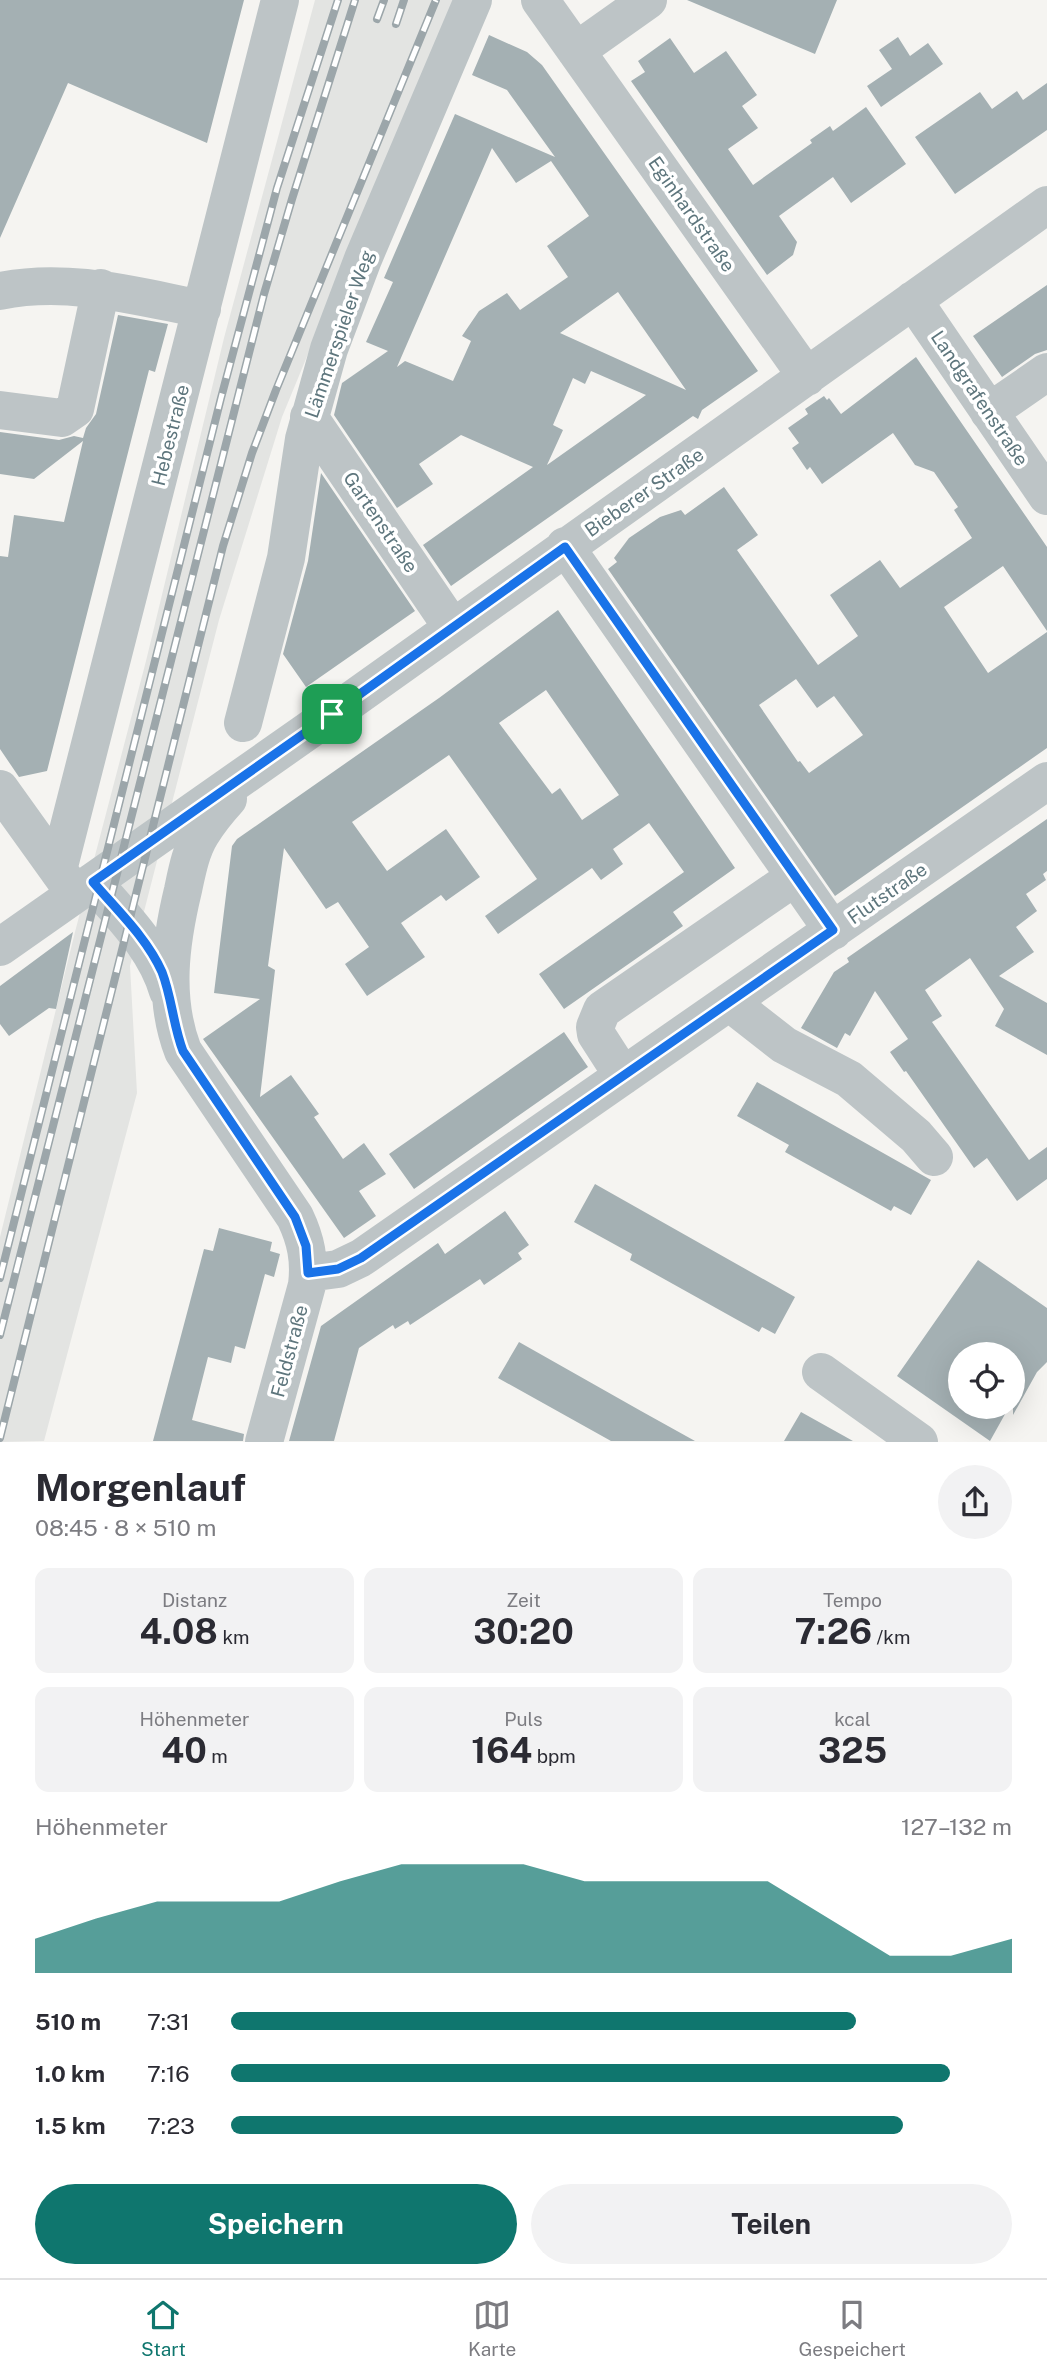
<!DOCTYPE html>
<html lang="de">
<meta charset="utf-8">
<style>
body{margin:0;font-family:"Public Sans",sans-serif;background:#f2f2f3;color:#2b2b33;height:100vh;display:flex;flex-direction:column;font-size:26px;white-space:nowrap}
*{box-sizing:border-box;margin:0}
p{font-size:23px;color:#7c7c81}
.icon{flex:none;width:38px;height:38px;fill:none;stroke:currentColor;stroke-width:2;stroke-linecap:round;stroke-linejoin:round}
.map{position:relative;height:1442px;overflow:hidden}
.drawer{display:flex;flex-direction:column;background:#fff;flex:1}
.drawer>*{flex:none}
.tools{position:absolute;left:948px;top:1342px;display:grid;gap:14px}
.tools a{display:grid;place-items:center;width:77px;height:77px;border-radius:50%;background:#fff;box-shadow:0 7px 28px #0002;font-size:35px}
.pin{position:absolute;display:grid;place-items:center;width:60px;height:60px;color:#fff;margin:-30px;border-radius:14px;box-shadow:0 4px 10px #0006}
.round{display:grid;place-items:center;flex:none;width:74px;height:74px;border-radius:37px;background:#f2f2f3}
.head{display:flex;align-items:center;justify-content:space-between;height:119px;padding:0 35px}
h1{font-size:38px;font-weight:700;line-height:52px}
.figures{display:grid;grid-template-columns:repeat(3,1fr);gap:10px;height:119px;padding:7px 35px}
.figures div{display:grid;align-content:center;border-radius:14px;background:#f2f2f3;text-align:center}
.figures b{font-size:35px;font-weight:700}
.figures small{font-size:19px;font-weight:400}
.figures p{font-size:19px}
.chart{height:196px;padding:14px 35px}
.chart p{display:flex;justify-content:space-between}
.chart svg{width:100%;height:126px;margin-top:7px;fill:#0f766e;opacity:.7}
.primary-button{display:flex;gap:14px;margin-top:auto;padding:14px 35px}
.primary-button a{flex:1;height:80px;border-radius:42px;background:#0f766e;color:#fff;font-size:28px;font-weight:700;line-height:80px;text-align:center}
.primary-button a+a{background:#f2f2f3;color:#2b2b33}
ul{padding:0 35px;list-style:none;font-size:23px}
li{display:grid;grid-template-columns:112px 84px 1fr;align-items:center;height:52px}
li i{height:18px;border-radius:9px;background:#0f766e}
.tab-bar{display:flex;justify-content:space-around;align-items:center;height:98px;border-top:2px solid #e1e1e2;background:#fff;font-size:19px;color:#7c7c81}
.tab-bar a{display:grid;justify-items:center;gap:4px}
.tab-bar .active{color:#0f766e}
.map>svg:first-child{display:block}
.built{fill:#e3e4e2}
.building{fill:#a4b0b3;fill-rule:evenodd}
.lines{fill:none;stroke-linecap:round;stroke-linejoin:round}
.minor{stroke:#bdc4c6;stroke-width:38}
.rail-casing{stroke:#9ca6aa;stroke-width:8}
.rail{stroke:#fff;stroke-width:5;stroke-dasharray:16;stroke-linecap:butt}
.route-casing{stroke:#fff;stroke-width:14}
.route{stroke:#1a73e8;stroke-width:9}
.labels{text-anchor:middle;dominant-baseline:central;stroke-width:7;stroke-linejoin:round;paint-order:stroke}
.street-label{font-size:19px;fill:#5e767d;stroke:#fff}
</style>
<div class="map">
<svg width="1047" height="1442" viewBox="0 0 1047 1442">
<rect width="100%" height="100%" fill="#f5f4f1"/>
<!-- built -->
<path class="built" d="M 315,0 L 454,0 L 282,417 L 219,620 L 130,966 L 137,1093 L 44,1441 L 0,1442 L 0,1237 L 75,932 L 146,661 L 224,338 Z"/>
<!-- building -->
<path class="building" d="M 0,0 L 244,0 L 207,143 L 68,83 L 0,238 Z
M 687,0 L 837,0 L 815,54 Z
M 489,35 L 527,52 L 542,65 L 758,371 L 702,410 L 698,419 L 693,416 L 451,586 L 423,545 L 533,467 L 461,435 L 419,464 L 433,484 L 397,508 L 334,415 L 342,383 L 388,351 L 366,342 L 393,282 L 384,278 L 455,114 L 555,157 L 507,90 L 472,75 ZM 492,148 L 516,183 L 551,161 L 589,216 L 547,246 L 568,277 L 520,310 L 507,293 L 479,311 L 462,336 L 471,341 L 453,381 L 405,361 L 397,367 ZM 618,292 L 686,390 L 560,333 ZM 591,371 L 646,395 L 547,465 L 563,430 L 553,425 L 573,378 L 585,384 Z
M 898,37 L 910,56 L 928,43 L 943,64 L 881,107 L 867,86 L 892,69 L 879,50 Z
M 670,38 L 694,73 L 726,51 L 757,95 L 742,106 L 758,128 L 728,149 L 753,185 L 812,143 L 810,140 L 830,126 L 833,131 L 866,107 L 906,164 L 851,203 L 833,177 L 779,216 L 797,242 L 793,255 L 767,275 L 631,81 L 645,72 L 638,61 Z
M 1047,83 L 1047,130 L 955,194 L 915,137 L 980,92 L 992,109 L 1017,91 L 1023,100 Z
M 1047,285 L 1047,350 L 1035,354 L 1002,377 L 973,336 Z
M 118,315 L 168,324 L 155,372 L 149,370 L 47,771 L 19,777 L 0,749 L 0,556 L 8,557 L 14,515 L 64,522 L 83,441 L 34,479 L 0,474 L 0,432 L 59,440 L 74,436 L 83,438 L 86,428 L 96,414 Z
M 916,357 L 1047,547 L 1047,631 L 1003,566 L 944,607 L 988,673 L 1047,632 L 1047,748 L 835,896 L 608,569 L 617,562 L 614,558 L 629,538 L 660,517 L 681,510 L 685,515 L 724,487 L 758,535 L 737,550 L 818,665 L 858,636 L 830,595 L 880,560 L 900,588 L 972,538 L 954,510 L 958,507 L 934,472 L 915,465 L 893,433 L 822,484 L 810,467 L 807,470 L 792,448 L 799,443 L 788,428 L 808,414 L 805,409 L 824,396 L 827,400 L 829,398 L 841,414 ZM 796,679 L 817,708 L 834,696 L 863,735 L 809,773 L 800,761 L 798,762 L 759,705 Z
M 321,473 L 415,611 L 306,687 L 283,654 L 308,561 Z
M 558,610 L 735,868 L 673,912 L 683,926 L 564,1009 L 539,974 L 684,872 L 649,823 L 613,849 L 623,864 L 601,880 L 592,868 L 498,934 L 485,916 L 537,879 L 449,755 L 352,822 L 387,871 L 446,829 L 480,877 L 446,901 L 441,895 L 401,923 L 425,957 L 367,996 L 345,964 L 369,947 L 338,902 L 326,909 L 284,848 L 268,966 L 275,970 L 260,1097 L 291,1075 L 319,1114 L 314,1117 L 343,1159 L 364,1143 L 386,1174 L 359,1191 L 376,1216 L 344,1238 L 203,1039 L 260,999 L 214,993 L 232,846 L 237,839 L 439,698 ZM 546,690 L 619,795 L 582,820 L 560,788 L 552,794 L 499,723 Z
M 1047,819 L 1047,871 L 1043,874 L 1046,880 L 1026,894 L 1037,911 L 1016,927 L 1034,952 L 999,976 L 1047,1003 L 1047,1055 L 995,1026 L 1004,1009 L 970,958 L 925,990 L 942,1016 L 932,1022 L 1029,1160 L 1047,1147 L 1047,1179 L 1017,1201 L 987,1158 L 974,1168 L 906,1071 L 904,1072 L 890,1052 L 908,1039 L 875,991 L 850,1036 L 845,1033 L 837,1048 L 801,1028 L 834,972 L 849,962 L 847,958 Z
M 73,932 L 56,1009 L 49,1008 L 9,1036 L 0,1024 L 0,986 Z
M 564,1032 L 588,1067 L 414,1189 L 389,1154 Z
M 757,1082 L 931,1180 L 911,1215 L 894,1206 L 891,1211 L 785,1152 L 789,1145 L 737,1116 Z
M 595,1184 L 795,1297 L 775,1334 L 762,1327 L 759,1332 L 630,1260 L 632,1254 L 574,1222 Z
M 505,1211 L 529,1245 L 518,1253 L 522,1259 L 484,1285 L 480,1279 L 410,1325 L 408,1321 L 395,1329 L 393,1325 L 359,1348 L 334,1441 L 289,1441 L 321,1326 L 438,1243 L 445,1254 Z
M 219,1228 L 272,1242 L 270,1251 L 280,1254 L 274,1277 L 265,1274 L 245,1349 L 235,1346 L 231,1363 L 208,1357 L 192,1420 L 244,1434 L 243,1441 L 153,1441 L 204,1249 L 213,1251 Z
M 978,1260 L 1047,1308 L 1047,1362 L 1037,1372 L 1013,1415 L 1013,1354 L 961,1354 L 961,1407 L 1009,1407 L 990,1441 L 897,1376 Z
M 519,1342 L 641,1411 L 695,1441 L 611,1441 L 498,1378 Z
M 801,1412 L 853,1441 L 784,1441 Z"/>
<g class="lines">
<!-- minor -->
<path class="minor" d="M 540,0 L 807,377
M 576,51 L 648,0
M 0,291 C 68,277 135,296 202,309
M 913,300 L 1047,496
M 0,410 L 62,418 L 75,409 L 101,288
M 989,412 L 1047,372
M 309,417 L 452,627
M 565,546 L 833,931
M 243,723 L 286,558 L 304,439 L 329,349 L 363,259 L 473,0
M 0,789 L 68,884
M 228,799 C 218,810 209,821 201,834 C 191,850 187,871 183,890 C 170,944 163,999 183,1051 L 295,1217 C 306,1240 310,1260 307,1285 L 264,1442
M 58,870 L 280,0
M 93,882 C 122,916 155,947 168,991
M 0,947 L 332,714 L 1047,205
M 729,1002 L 784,1045 L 849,1079 L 916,1136 L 934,1157
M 623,1076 L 596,1034 L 595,1027 L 602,1010 L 795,877
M 308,1273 L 338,1269 L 361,1258 L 1047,781
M 821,1372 L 919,1442"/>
<defs>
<path id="rail" d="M 377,19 L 384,0
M 396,24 L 404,0
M 0,1278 L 221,398 L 277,188 L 338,0
M 0,1335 L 264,294 L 292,199 L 355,0
M 0,1438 L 223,546 L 252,453 L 276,390 L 436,0"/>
</defs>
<!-- rail casing -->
<use href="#rail" class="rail-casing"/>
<!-- rail -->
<use href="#rail" class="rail"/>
</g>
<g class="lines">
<defs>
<path id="route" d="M 565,547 L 833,930 L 361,1258 L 338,1269 L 308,1273 L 306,1246 L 295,1217 L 183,1051 C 173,1025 172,998 162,972 C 147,938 117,910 93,882 L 332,714 Z"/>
</defs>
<!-- route casing -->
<use href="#route" class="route-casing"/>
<!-- route -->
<use href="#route" class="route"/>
</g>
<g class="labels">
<!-- street labels -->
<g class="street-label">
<text transform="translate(692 214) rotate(55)">Eginhardstraße</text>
<text transform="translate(339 334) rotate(-71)">Lämmerspieler Weg</text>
<text transform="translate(980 398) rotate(56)">Landgrafenstraße</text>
<text transform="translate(170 435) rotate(-76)">Hebestraße</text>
<text transform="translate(644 492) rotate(-35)">Bieberer Straße</text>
<text transform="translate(381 522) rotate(56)">Gartenstraße</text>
<text transform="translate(887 893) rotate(-35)">Flutstraße</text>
<text transform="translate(289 1351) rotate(-75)">Feldstraße</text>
</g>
</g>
</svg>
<div class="tools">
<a><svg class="icon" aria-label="locate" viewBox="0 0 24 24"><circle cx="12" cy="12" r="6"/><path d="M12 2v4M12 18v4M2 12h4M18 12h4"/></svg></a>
</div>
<div class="pin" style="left:332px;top:714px;background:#1e9e55"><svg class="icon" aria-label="arrive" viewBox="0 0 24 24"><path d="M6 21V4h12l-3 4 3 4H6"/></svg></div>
</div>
<section class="drawer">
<div class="head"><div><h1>Morgenlauf</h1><p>08:45 · 8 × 510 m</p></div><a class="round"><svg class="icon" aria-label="share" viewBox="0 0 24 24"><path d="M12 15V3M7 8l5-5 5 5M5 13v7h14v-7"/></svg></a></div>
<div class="figures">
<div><p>Distanz</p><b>4.08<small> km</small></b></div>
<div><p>Zeit</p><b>30:20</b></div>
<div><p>Tempo</p><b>7:26<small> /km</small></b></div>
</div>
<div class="figures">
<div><p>Höhenmeter</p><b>40<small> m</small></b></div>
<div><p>Puls</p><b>164<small> bpm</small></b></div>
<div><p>kcal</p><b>325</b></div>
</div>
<div class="chart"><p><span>Höhenmeter</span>127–132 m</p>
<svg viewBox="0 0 160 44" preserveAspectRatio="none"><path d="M0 44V32L10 25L20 19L30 19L40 19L50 12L60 6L70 6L80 6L90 12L100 12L110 12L120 12L130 25L140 38L150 38L160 32V44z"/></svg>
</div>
<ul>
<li><b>510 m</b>7:31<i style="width:80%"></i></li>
<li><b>1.0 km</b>7:16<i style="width:92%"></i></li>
<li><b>1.5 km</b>7:23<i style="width:86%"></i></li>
</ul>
<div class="primary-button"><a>Speichern</a><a>Teilen</a></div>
</section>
<nav class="tab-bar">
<a class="active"><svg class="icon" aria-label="home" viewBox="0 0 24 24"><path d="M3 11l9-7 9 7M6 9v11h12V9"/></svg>Start</a>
<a><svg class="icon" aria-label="map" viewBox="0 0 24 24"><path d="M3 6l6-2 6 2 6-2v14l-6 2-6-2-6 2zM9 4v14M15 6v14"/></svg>Karte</a>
<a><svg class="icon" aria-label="saved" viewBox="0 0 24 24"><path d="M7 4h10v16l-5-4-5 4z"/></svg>Gespeichert</a>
</nav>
